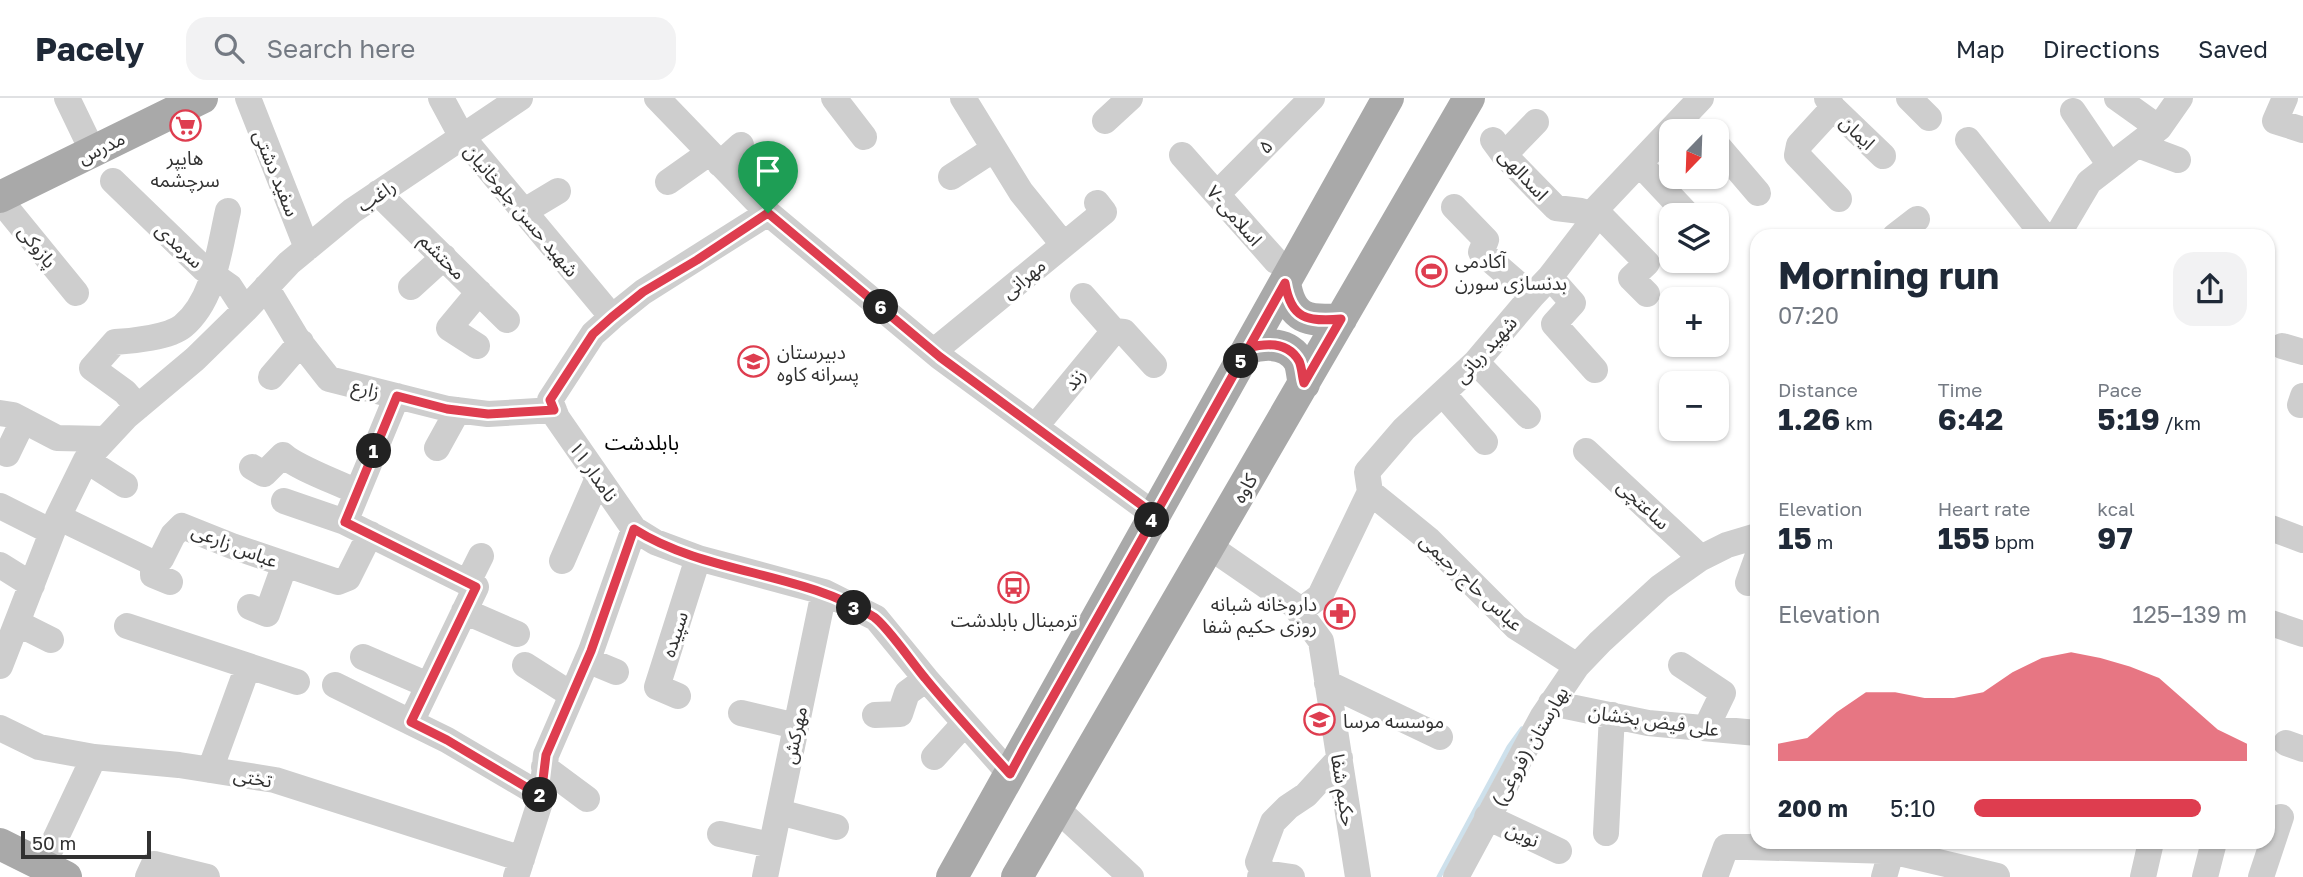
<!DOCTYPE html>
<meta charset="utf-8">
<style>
body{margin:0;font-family:"Golos Text","Noto Sans Arabic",sans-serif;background:#f2f2f3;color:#1f2937;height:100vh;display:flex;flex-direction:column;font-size:26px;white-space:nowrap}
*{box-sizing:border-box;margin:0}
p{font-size:23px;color:#747a83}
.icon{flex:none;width:38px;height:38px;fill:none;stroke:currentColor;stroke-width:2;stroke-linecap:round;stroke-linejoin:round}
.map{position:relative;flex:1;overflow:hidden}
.drawer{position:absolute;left:1750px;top:131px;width:525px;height:620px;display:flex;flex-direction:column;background:#fff;border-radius:21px;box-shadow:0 2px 5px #0004}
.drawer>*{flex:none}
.needle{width:46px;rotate:203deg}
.controls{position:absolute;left:1659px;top:21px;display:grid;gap:14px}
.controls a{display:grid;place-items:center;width:70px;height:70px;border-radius:14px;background:#fff;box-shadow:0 2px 5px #0004;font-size:35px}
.scale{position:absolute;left:21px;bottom:18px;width:130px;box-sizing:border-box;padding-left:7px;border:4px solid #313131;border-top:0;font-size:19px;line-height:24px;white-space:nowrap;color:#313131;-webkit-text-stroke:5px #fff;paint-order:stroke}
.pin{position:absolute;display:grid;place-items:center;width:60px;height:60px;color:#fff;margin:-72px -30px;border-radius:50% 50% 50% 0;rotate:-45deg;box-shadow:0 0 7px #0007}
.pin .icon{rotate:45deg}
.km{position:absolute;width:35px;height:35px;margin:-18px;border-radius:50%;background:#222;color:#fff;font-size:19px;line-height:35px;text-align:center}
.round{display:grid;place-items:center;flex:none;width:74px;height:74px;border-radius:21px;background:#f2f2f3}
.head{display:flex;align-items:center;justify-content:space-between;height:119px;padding:0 28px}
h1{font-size:38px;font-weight:700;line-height:52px}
.metrics{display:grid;grid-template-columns:repeat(3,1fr);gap:10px;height:119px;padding:7px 28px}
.metrics div{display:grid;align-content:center}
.metrics b{font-size:30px;font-weight:700}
.metrics small{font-size:19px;font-weight:400}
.metrics p{font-size:19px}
.chart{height:196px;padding:14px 28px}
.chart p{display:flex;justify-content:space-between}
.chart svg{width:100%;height:126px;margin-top:7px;fill:#de3d4f;opacity:.7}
ul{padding:0 28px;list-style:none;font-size:23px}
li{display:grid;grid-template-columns:112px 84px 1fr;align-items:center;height:52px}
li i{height:18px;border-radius:9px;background:#de3d4f}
header{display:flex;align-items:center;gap:42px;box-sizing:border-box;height:98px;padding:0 35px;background:#fff;border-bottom:2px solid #e0e1e3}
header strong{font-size:33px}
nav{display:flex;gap:38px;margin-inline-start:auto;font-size:24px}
.search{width:490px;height:63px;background:#f2f2f3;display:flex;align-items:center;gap:18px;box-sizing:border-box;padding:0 24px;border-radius:21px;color:#747a83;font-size:26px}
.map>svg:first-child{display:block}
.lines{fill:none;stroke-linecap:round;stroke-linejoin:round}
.stream{stroke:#cee1ec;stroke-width:5}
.minor{stroke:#cecece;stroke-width:26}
.major{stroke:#a9a9a9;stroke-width:32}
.route-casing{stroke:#fff;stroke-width:14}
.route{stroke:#de3d4f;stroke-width:9}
.labels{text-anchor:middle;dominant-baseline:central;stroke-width:7;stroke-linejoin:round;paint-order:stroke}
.street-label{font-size:19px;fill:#313131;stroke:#fff}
.poi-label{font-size:19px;fill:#313131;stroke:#fff;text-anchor:start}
.neighbourhood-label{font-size:21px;fill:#000;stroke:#fff}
</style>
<header>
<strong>Pacely</strong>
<div class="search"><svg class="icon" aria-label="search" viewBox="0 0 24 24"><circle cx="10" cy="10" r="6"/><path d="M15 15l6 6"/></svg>Search here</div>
<nav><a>Map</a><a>Directions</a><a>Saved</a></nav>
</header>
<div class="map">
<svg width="2303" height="779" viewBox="0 0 2303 779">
<rect width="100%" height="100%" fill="#fff"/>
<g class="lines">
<!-- stream -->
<path class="stream" d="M 1439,779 L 1509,649 L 1522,631"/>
<!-- minor -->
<path class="minor" d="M 67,0 L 93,54
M 248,0 L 307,150
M 441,0 L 462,39 L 612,219
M 657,0 L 768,115 L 940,259 L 1155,417
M 834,0 L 864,39
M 963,0 L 1021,94 L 1063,146
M 1827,0 L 1833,10 L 1799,47 L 1797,57 L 1839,101
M 1909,0 L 1929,20
M 2117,0 L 2159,30
M 2285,0 L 2275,23 L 2303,32
M 1833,10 L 1883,58
M 2073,13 L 2109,66
M 1105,23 L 1130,0
M 1493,42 L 1504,57 L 1556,110 L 1581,113 L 1593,123
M 1968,42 L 2044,138
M 1717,47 L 1758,95
M 2138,47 L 2178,62
M 1182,57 L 1276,163 L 1293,170
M 1504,57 L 1536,24
M 720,66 L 741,47
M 1640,66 L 1688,117
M 951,79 L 994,51
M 113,83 L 203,170 L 230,189 L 245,212
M 668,84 L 709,55
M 378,95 L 507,222
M 1217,96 L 1312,0
M 0,102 L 76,195
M 1454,109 L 1486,142 L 1481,154 L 1532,198
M 1595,112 L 1647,165 L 1631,180 L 1647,196
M 523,114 L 558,93
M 768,115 L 643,194 L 612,219 L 593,236 L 550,302 L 557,320 L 634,431 L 655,444 L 698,460 L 824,494 L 876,520 L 926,581 L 1010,676
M 1895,138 L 1917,121
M 2057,138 L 2089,84 L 2159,30 L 2180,0
M 1550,179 L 1573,205 L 1554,226 L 1595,272
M 266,189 L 296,239 L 329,281 L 448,311 L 488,316 L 554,312
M 411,189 L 444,159
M 1083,198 L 1114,233 L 1124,234 L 1154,267
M 477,248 L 449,230 L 479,194
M 2282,248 L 2303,254
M 934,253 L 1104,114 L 1097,105
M 1476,264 L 1528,318
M 271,279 L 301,244
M 1443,296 L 1485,344
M 2300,307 L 2303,298
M 138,309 L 125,294 L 92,270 L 115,244 C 133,243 170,239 183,228 C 215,201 219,151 228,113
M 0,315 L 13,317 L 57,340 L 105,341
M 1035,329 L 1114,233
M 437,350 L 458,312
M 1586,353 L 1701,460
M 7,356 L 23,323
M 86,362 L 125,387
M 252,369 L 264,376 L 283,357 C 297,370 337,384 357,394
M 1370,394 L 1428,441 L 1516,529 L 1577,568
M 284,403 L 345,424 L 476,489 L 411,624
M 0,408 L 52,434
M 58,419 L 153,465 L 161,461 L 173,437 L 182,428 L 232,448 L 338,484 L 348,480 L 370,436
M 345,424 L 397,298
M 2268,429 L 2303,442
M 1210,449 L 1294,507 L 1321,543 L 1358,779
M 562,463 L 598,380
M 153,465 L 153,477 L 170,484
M 0,467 L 32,487
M 468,484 L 481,458
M 1748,485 L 1757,460
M 250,509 L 267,516 L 285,466
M 464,513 L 517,536
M 1299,514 L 1320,498 L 1370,394 L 1367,374 L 1404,331 L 1476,264 L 1532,198 L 1550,179 L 1593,123 L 1595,112 L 1701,0
M 2268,524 L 2303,536
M 17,525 L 51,542
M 127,528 L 297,584
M 363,559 L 428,587
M 587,562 L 616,574
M 525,567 L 572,597
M 1681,567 L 1723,595 L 1706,630
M 0,568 L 58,419 L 86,362 L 127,318 L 195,261 L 245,212 L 289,165 L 352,113 L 520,0
M 1327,585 L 1440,639
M 335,587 L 447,642 L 542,698
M 678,598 L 657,589 L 698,460
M 1551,605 L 1648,625 L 1757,635
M 741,615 L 796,628
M 875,617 L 900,616 L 907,595 L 926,581
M 0,630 L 39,649 L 94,659
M 2286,645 L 2303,651
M 934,659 L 964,626
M 544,669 L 587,701
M 210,672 L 248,568
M 1057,711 L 1131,779
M 779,714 L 836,729
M 1487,719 L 1559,753
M 1606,735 L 1612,617
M 720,736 L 771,747
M 43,767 L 94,659 L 179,667 L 275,682 L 522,761
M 1264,775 L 1258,764 L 1273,724 L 1288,709 L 1306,697 L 1340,660
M 148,779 L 154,766 L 207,779
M 516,779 L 542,698 L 546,657 L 591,553 L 634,431
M 765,779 L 824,494
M 1260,779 L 1264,775 L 1292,779
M 1456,779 L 1543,618 L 1577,568 L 1600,544 L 1660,489 L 1701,460 L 1727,447 L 1757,438
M 1715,779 L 1726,749 L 1747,749 L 1891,753 L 1997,778
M 1884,779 L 1894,744
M 2143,779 L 2151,744
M 2205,779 L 2214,744
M 2261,779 L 2281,719"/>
<!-- major -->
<path class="major" d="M 0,99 L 202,0
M 1285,185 C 1291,221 1307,224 1341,221
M 1248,250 C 1266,245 1288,244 1299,263 C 1302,269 1302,279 1304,286
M 0,746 L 66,779
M 952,779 L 1388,0
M 1017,779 L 1469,0"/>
</g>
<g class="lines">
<defs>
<path id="route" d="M 768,115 L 697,162 L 643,194 L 612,219 L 593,236 L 550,302 L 554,312 L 488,316 L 447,311 L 397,298 L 345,424 L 476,489 L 411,624 L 447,642 L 541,698 L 546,657 L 591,553 L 634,431 C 707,477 801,473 874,519 C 887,528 913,566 925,580 C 952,613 981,644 1010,676 L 1024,650 L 1142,441 L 1155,417 L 1248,250 C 1266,245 1288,244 1299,263 C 1302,269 1302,279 1304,285 L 1341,221 C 1307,224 1291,221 1285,185 L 1155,417 L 940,259 L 768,115"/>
</defs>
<!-- route casing -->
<use href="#route" class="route-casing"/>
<!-- route -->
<use href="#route" class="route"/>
</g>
<!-- icons -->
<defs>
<symbol id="supermarket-ring" viewBox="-11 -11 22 22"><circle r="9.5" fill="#fff" stroke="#de3d4f" stroke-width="1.5"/><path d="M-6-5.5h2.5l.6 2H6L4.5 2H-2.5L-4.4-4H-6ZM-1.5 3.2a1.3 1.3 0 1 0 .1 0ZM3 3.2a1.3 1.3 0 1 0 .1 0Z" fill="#de3d4f"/></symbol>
<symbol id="stadium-ring" viewBox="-11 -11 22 22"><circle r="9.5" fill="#fff" stroke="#de3d4f" stroke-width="1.5"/><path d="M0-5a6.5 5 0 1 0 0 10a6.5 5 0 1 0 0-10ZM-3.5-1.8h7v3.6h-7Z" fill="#de3d4f"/></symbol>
<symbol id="school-ring" viewBox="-11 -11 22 22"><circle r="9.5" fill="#fff" stroke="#de3d4f" stroke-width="1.5"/><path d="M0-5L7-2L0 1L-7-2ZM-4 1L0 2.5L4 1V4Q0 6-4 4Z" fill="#de3d4f"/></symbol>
<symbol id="bus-ring" viewBox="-11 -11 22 22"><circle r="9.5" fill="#fff" stroke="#de3d4f" stroke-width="1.5"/><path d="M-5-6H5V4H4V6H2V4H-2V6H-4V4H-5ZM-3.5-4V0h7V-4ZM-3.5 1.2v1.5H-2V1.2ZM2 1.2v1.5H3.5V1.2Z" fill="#de3d4f"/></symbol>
<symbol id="pharmacy-ring" viewBox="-11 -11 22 22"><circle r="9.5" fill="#fff" stroke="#de3d4f" stroke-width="1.5"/><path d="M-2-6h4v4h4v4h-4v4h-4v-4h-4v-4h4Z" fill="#de3d4f"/></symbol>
</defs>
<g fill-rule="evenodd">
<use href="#supermarket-ring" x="168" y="10" width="35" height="35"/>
<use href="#stadium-ring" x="1414" y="156" width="35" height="35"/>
<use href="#school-ring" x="736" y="246" width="35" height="35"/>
<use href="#bus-ring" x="996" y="472" width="35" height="35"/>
<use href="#pharmacy-ring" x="1322" y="498" width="35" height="35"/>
<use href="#school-ring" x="1302" y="604" width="35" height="35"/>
</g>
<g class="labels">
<!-- street labels -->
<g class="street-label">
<text transform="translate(1858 34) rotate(44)">ایمان</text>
<text transform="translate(1265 48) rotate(-46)">۵</text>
<text transform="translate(101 49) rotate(-26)">مدرس</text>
<text transform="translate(277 75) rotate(68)">سفید دشتی</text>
<text transform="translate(1524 76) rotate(47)">اسدالهی</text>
<text transform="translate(376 97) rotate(-34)">راغب</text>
<text transform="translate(522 112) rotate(50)">شهید حسن جلوخانیان</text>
<text transform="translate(1235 117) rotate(49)">۷-اسلامی</text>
<text transform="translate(180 147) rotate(43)">سرمدی</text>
<text transform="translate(38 148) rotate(51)">پازوکی</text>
<text transform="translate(443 158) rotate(45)">محتشم</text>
<text transform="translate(1023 180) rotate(-40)">مهرانی</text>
<text transform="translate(1485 251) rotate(-48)">شهید ربانی</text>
<text transform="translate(1074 281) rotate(-51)">زند</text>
<text transform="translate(366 290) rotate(14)">زارع</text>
<text transform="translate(594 373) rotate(55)">۱۱ نامدار</text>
<text transform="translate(1244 390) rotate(-60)">کاوه</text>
<text transform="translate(1644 406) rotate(43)">ساعتچی</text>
<text transform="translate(235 447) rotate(21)">عباس زارعی</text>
<text transform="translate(1472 484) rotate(43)">عباس حاج رحیمی</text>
<text transform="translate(674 536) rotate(-72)">سپیده</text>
<text transform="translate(1654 622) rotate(8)">علی فیض بخشان</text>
<text transform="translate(794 637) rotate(-78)">مهرکش</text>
<text transform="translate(1529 648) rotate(-60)">بهارستان (فروغی)</text>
<text transform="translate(253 679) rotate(10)">تختی</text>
<text transform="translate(1344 692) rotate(81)">حکیم شفا</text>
<text transform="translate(1523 736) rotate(25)">نوین</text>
</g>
<!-- poi labels -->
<g class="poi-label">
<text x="185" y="59" text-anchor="middle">هایپر<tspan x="185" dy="22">سرچشمه</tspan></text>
<text x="1455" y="162">آکادمی<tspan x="1455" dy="22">بدنسازی سورن</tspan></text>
<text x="777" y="253">دبیرستان<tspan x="777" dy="22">پسرانه کاوه</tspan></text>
<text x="1317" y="505" text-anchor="end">داروخانه شبانه‌<tspan x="1317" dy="22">روزی حکیم شفا</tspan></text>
<text x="1014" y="521" text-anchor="middle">ترمینال بابلدشت</text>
<text x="1343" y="622">موسسه مرسا</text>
</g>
<!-- neighbourhood labels -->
<g class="neighbourhood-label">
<text x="642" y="344">بابلدشت</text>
</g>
</g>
</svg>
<div class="controls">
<a><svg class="needle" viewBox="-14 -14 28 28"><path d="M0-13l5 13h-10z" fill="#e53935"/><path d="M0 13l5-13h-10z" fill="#747a83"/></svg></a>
<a><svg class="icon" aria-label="layers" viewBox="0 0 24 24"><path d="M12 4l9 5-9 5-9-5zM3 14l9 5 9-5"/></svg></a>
<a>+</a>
<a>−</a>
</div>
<div class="scale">50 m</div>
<div class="pin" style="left:768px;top:115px;background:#1e9e55"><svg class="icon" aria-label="arrive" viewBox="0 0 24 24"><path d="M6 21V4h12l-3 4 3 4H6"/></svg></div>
<b class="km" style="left:374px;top:353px">1</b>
<b class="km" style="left:540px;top:697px">2</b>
<b class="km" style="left:854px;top:510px">3</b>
<b class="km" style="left:1152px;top:422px">4</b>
<b class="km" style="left:1241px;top:263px">5</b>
<b class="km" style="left:881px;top:209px">6</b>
<section class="drawer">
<div class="head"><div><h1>Morning run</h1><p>07:20</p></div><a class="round"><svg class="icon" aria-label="share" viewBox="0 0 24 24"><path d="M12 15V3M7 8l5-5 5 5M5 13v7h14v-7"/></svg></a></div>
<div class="metrics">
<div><p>Distance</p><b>1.26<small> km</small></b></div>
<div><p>Time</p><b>6:42</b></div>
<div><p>Pace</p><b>5:19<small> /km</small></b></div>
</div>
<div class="metrics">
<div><p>Elevation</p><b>15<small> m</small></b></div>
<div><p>Heart rate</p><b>155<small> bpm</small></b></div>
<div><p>kcal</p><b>97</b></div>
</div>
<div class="chart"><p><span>Elevation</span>125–139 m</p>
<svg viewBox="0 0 160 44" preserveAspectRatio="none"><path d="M0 44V38L10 36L20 27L30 20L40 20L50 22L60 22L70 20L80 13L90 8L100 6L110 8L120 11L130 15L140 24L150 33L160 38V44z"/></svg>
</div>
<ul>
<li><b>200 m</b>5:10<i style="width:83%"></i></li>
</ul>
</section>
</div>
